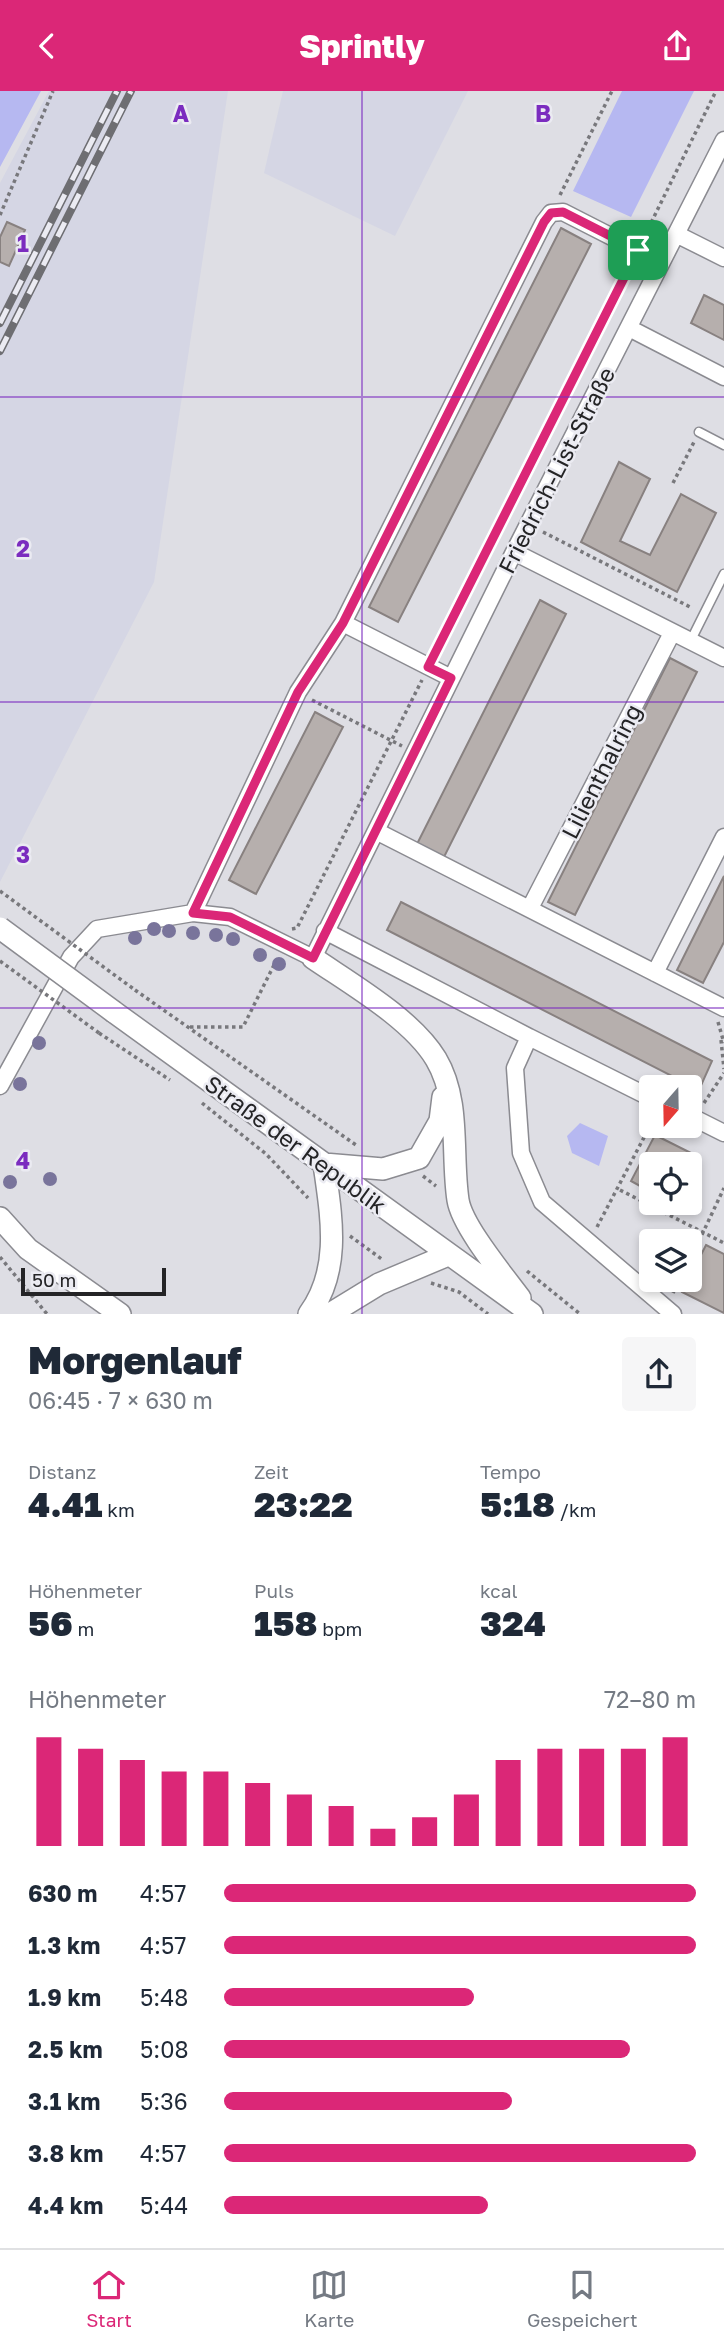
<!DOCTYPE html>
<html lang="de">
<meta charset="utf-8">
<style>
body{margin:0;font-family:"Golos Text",sans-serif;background:#f6f6f7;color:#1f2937;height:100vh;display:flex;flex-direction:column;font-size:26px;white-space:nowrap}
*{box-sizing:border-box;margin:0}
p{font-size:23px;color:#747a83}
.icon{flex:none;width:38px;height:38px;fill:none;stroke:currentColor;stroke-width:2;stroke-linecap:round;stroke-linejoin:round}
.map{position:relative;height:1223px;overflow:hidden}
.details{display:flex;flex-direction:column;background:#fff;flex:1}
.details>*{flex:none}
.needle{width:46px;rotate:200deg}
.buttons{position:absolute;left:639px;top:984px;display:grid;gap:14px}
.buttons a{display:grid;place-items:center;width:63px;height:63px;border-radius:7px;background:#fff;box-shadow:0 4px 10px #0003;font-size:35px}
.scale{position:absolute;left:21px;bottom:18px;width:145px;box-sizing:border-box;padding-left:7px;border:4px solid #242426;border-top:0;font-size:19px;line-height:24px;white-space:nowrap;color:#242426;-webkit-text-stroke:5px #ebebf2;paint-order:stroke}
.pin{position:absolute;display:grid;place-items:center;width:60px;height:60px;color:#fff;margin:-30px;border-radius:14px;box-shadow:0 4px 10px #0006}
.round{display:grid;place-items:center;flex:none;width:74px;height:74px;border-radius:7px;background:#f6f6f7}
.overview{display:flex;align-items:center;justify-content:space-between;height:119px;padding:0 28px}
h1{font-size:38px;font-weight:800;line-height:52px}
.metrics{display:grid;grid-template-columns:repeat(3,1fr);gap:10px;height:119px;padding:7px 28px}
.metrics div{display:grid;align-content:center}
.metrics b{font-size:35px;font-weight:800}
.metrics small{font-size:19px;font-weight:400}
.metrics p{font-size:19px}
.chart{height:196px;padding:14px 28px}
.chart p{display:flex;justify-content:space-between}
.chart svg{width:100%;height:126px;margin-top:7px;stroke:#db2777;stroke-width:6}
ul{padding:0 28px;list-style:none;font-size:23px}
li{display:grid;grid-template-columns:112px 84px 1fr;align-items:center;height:52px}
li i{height:18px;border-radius:9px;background:#db2777}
header{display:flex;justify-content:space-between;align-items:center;height:91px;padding:0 28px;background:#db2777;color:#fff;font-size:32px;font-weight:800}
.menu{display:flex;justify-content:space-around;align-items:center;height:98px;border-top:2px solid #e0e1e3;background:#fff;font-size:19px;color:#747a83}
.menu a{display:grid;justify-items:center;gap:4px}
.menu .current{color:#db2777}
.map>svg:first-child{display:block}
.built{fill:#d5d6e4}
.green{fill:#b6b8f1}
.building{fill:#b6afad;stroke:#888180;stroke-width:2}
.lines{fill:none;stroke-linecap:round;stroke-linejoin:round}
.service-casing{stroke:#8b8b91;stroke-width:11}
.minor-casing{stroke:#8b8b91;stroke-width:19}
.secondary-casing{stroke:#8b8b91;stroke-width:24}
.path{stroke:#78787c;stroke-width:3.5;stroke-dasharray:3.5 3.5;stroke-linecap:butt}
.service{stroke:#fff;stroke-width:8}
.minor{stroke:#fff;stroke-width:16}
.secondary{stroke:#fff;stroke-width:21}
.rail-casing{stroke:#6e6e72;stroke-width:8}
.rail{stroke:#ebebf2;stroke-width:5;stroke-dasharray:16;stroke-linecap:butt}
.secondary-bridge-casing{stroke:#8b8b91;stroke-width:24;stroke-linecap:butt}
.path-bridge{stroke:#78787c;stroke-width:3.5;stroke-dasharray:3.5 3.5;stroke-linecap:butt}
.secondary-bridge{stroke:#fff;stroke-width:21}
.tree{fill:#79749b}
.route-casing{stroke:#fff;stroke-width:14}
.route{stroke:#db2777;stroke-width:9}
.grid{fill:none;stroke:#7b2cbf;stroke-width:2;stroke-opacity:0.55}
.labels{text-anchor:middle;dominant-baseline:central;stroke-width:5;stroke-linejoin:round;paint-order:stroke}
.street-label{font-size:23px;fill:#242426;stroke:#ebebf2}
.grid-label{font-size:23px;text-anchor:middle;font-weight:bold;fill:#7b2cbf;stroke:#ebebf2;stroke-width:5;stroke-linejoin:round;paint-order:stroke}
</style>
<header><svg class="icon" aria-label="back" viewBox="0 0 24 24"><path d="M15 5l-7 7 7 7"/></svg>Sprintly<svg class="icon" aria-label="share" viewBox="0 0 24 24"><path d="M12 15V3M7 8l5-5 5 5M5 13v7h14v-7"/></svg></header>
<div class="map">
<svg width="724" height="1223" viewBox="0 0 724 1223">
<rect width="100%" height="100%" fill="#dedee4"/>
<!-- built -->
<path class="built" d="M 49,0 L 228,0 L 154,491 L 0,791 L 0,92 Z
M 283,0 L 468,0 L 395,145 L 264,82 Z"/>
<!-- green -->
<path class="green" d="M 0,0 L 41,0 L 0,76 Z
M 622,0 L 694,0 L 631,126 L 573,100 Z
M 580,1032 L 608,1045 L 599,1075 L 572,1062 L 567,1045 Z"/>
<!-- building -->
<path class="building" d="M 7,131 L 25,139 L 9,175 L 0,171 L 0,146 Z
M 561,137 L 591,153 L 398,531 L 369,516 Z
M 704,204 L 724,214 L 724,249 L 691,232 Z
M 619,371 L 650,388 L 620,450 L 650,464 L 681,403 L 716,422 L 677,501 L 581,451 Z
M 540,509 L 566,523 L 444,766 L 417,753 Z
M 670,567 L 697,581 L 575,824 L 548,811 Z
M 315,621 L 343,636 L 256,803 L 229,789 Z
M 724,785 L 724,851 L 703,892 L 677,879 Z
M 401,811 L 712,970 L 699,999 L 387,839 Z
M 655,1044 L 699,1066 L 690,1084 L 690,1073 L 651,1073 L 651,1101 L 631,1090 Z
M 706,1154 L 724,1163 L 724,1222 L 682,1201 Z"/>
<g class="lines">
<defs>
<path id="service" d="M 699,341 L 724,354
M 690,551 L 724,483"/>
<path id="minor" d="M 678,144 L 724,167
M 629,237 L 724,286
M 514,461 L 724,567
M 343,532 L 451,587
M 376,740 L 724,917
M 530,817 L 672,542
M 193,822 L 298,601 L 343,532 L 544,131 L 551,122 L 563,121 L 661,171
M 325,840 L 529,946
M 655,882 L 724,746
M 0,995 L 71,866 L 97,838 L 193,822 L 230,826 L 313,867 L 514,461 L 724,49
M 651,1007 L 529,946 L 515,977 L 521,1062 L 542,1111 L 673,1223
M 690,1025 L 724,1042"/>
<path id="secondary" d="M 313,867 C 351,893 412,928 436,968 C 461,1010 451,1063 458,1109 C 462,1135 503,1184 520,1207
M 114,921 L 532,1223
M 324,1073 L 383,1078 L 419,1067 L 440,1030 L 443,1006
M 0,1127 L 28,1158 L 120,1223
M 309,1223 C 342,1178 331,1124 324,1073
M 330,1223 L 379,1193 L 448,1164"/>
</defs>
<!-- service casing -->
<use href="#service" class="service-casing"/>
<!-- minor casing -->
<use href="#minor" class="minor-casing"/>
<!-- secondary casing -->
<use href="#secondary" class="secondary-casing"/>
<!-- path -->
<path class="path" d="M 560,104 L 612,0
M 0,124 L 53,0
M 645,144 L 716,0
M 673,392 L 694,351
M 543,441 L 692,517
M 436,560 L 631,173
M 312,609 L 402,655
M 292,838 L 297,837 L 422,589
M 135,899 L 356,1054
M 718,931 L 724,952
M 190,936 L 243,936 L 277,868
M 99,942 L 170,989
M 721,949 L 724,978
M 202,1012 L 266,1063 L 308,1107
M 704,1012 L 724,982
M 423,1085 L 436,1095
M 620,1099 L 724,1152
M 597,1136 L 651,1033
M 350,1145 L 383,1169
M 0,1166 L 47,1223
M 690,1169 L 724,1097
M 527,1180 L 580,1223
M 431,1192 L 459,1201 L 488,1223
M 673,1202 L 680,1188"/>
<!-- service -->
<use href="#service" class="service"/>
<!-- minor -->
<use href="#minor" class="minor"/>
<!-- secondary -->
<use href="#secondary" class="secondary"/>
<defs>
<path id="rail" d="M 0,232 L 117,0
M 0,260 L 131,0"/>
</defs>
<!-- rail casing -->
<use href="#rail" class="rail-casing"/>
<!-- rail -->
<use href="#rail" class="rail"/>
<defs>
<path id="secondary-bridge" d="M 0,837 L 114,921"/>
</defs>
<!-- secondary-bridge casing -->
<use href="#secondary-bridge" class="secondary-bridge-casing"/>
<!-- path-bridge -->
<path class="path-bridge" d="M 0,800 L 135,899
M 0,870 L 99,942"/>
<!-- secondary-bridge -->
<use href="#secondary-bridge" class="secondary-bridge"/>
</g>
<!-- trees -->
<g class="tree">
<circle cx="154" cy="838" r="7"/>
<circle cx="169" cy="840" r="7"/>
<circle cx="193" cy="842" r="7"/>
<circle cx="216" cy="844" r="7"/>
<circle cx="135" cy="847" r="7"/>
<circle cx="233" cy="848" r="7"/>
<circle cx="260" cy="864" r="7"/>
<circle cx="279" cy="873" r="7"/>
<circle cx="39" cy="952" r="7"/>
<circle cx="20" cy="993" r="7"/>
<circle cx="50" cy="1088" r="7"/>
<circle cx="10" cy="1091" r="7"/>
</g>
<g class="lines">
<defs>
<path id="route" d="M 563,121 L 638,159 L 428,576 L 451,587 L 313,867 L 230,826 L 193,822 L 298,601 L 343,532 L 544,131 L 551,122 Z"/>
</defs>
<!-- route casing -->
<use href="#route" class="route-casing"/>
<!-- route -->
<use href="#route" class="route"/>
</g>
<!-- grid -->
<path class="grid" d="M 362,0 L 362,1223M 0,306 L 724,306M 0,611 L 724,611M 0,917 L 724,917"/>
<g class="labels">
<!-- street labels -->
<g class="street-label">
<text transform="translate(556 379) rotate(-63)">Friedrich-List-Straße</text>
<text transform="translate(601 680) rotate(-63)">Lilienthalring</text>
<text transform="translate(296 1053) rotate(36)">Straße der Republik</text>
</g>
</g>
<g class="grid-label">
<text x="181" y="31">A</text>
<text x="543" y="31">B</text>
<text x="23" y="161">1</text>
<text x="23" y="466">2</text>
<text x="23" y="772">3</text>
<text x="23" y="1078">4</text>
</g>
</svg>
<div class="buttons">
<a><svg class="needle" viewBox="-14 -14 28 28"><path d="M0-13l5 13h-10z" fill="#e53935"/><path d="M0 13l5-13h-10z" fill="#747a83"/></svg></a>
<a><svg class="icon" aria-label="locate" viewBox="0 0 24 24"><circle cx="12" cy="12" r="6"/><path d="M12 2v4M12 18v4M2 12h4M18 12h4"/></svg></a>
<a><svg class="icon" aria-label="layers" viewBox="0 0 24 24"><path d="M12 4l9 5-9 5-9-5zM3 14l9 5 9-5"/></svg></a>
</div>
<div class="scale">50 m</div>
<div class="pin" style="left:638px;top:159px;background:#1e9e55"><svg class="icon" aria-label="arrive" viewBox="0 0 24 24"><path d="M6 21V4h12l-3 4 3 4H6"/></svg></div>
</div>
<section class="details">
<div class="overview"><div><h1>Morgenlauf</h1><p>06:45 · 7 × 630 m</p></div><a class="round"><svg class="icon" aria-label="share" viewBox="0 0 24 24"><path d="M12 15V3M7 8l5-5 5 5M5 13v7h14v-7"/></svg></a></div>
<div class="metrics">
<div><p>Distanz</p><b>4.41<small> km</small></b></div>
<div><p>Zeit</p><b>23:22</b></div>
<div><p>Tempo</p><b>5:18<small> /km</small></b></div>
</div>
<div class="metrics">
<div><p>Höhenmeter</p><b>56<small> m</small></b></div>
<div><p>Puls</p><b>158<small> bpm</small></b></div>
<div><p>kcal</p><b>324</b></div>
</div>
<div class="chart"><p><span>Höhenmeter</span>72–80 m</p>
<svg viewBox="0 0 160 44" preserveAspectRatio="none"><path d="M5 44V6M15 44V10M25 44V14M35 44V18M45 44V18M55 44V22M65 44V26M75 44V30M85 44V38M95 44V34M105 44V26M115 44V14M125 44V10M135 44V10M145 44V10M155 44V6"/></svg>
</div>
<ul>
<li><b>630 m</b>4:57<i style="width:100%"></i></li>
<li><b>1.3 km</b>4:57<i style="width:100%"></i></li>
<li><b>1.9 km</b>5:48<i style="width:53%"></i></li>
<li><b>2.5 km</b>5:08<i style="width:86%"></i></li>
<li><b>3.1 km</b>5:36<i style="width:61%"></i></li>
<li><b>3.8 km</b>4:57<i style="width:100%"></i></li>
<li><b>4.4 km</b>5:44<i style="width:56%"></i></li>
</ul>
</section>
<nav class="menu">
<a class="current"><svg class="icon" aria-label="home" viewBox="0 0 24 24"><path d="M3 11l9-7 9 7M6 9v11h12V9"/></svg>Start</a>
<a><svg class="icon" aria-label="map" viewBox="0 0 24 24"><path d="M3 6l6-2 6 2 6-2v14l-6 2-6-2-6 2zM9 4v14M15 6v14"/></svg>Karte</a>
<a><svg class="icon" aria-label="saved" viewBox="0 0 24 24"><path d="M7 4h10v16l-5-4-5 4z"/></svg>Gespeichert</a>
</nav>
